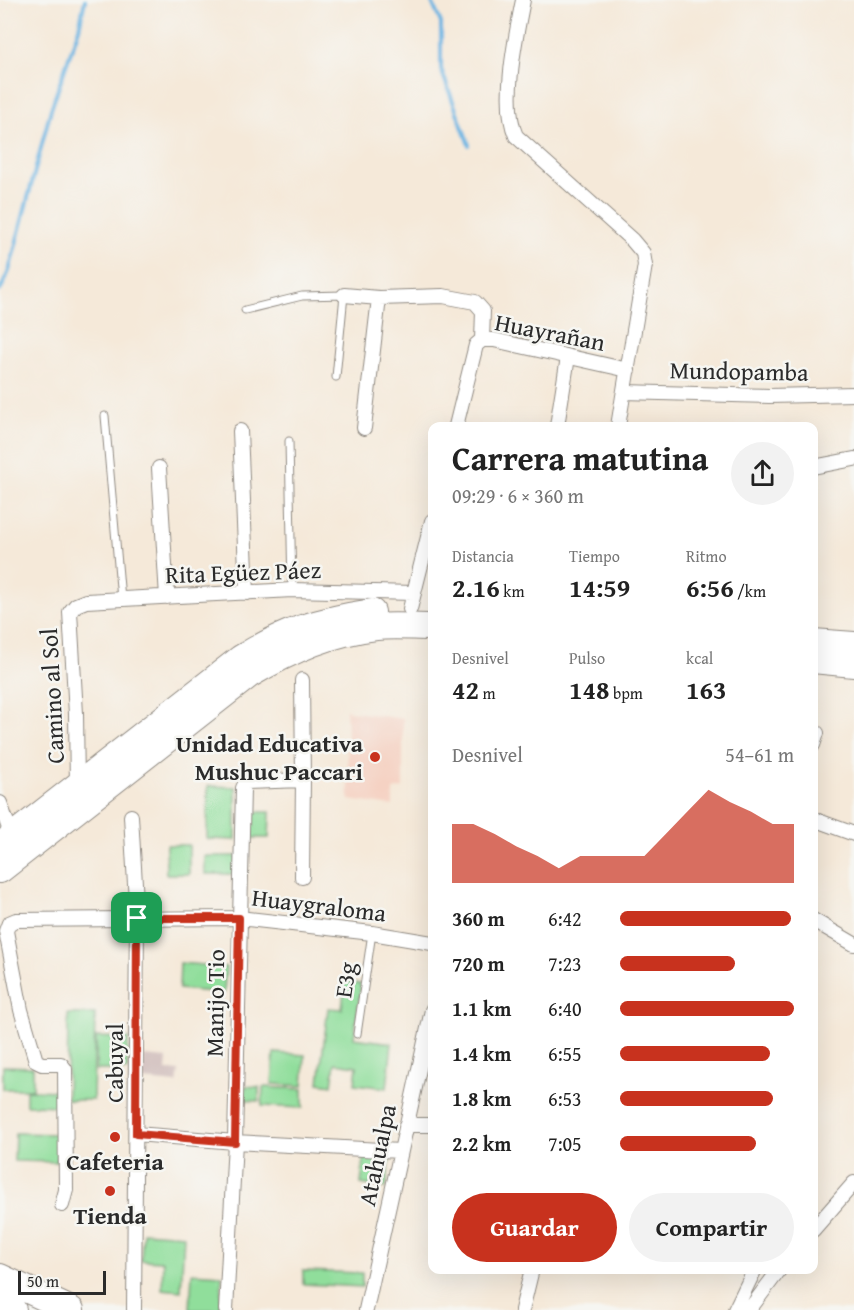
<!DOCTYPE html>
<html lang="es">
<meta charset="utf-8">
<style>
body{margin:0;font-family:"Gentium Book Plus",serif;background:#f2f2f2;color:#222;height:100vh;display:flex;flex-direction:column;font-size:22px;white-space:nowrap}
*{box-sizing:border-box;margin:0}
p{font-size:20px;color:#767676}
.icon{flex:none;width:33px;height:33px;fill:none;stroke:currentColor;stroke-width:2;stroke-linecap:round;stroke-linejoin:round}
.map{position:relative;flex:1;overflow:hidden}
.side{position:absolute;left:428px;top:422px;width:390px;height:852px;display:flex;flex-direction:column;background:#fff;border-radius:12px;box-shadow:0 6px 24px #0002}
.side>*{flex:none}
.scale{position:absolute;left:18px;bottom:15px;width:88px;box-sizing:border-box;padding-left:6px;border:3px solid #2b2b2b;border-top:0;font-size:16px;line-height:21px;white-space:nowrap;color:#2b2b2b;-webkit-text-stroke:4px #f6f6f2;paint-order:stroke}
.pin{position:absolute;display:grid;place-items:center;width:51px;height:51px;color:#fff;margin:-26px;border-radius:12px;box-shadow:0 3px 9px #0006}
.round{display:grid;place-items:center;flex:none;width:63px;height:63px;border-radius:32px;background:#f2f2f2}
.headline{display:flex;align-items:center;justify-content:space-between;height:102px;padding:0 24px}
h1{font-size:33px;font-weight:700;line-height:45px}
.metrics{display:grid;grid-template-columns:repeat(3,1fr);gap:9px;height:102px;padding:6px 24px}
.metrics div{display:grid;align-content:center}
.metrics b{font-size:26px;font-weight:700}
.metrics small{font-size:16px;font-weight:400}
.metrics p{font-size:16px}
.chart{height:168px;padding:12px 24px}
.chart p{display:flex;justify-content:space-between}
.chart svg{width:100%;height:108px;margin-top:6px;fill:#c8321e;opacity:.7}
.action{display:flex;gap:12px;margin-top:auto;padding:12px 24px}
.action a{flex:1;height:69px;border-radius:36px;background:#c8321e;color:#fff;font-size:24px;font-weight:700;line-height:69px;text-align:center}
.action a+a{background:#f2f2f2;color:#222}
ul{padding:0 24px;list-style:none;font-size:20px}
li{display:grid;grid-template-columns:96px 72px 1fr;align-items:center;height:45px}
li i{height:15px;border-radius:8px;background:#c8321e}
.map>svg:first-child{display:block}
.built{fill:#f5d2c3}
.industrial{fill:#d1bfbd}
.green{fill:#90de9b;stroke:#5e8463;stroke-width:1.5}
.lines{fill:none;stroke-linecap:round;stroke-linejoin:round}
.stream{stroke:#69b4e2;stroke-width:4}
.lane-casing{stroke:#908a82;stroke-width:9}
.street-casing{stroke:#908a82;stroke-width:16}
.highway-casing{stroke:#908a82;stroke-width:28}
.lane{stroke:#fff;stroke-width:7}
.street{stroke:#fff;stroke-width:14}
.highway{stroke:#fff;stroke-width:26}
.route-casing{stroke:#fff;stroke-width:12}
.route{stroke:#c8321e;stroke-width:8}
.poi-dot{fill:#c8321e;stroke:#f6f6f2;stroke-width:2}
.labels{text-anchor:middle;dominant-baseline:central;stroke-width:5;stroke-linejoin:round;paint-order:stroke}
.street-label{font-size:24px;fill:#2b2b2b;stroke:#f6f6f2}
.poi-label{font-size:24px;font-weight:bold;fill:#2b2b2b;stroke:#f6f6f2}
</style>
<div class="map">
<svg width="854" height="1310" viewBox="0 0 854 1310">
<rect width="100%" height="100%" fill="#f6f6f2"/>
<filter id="ink" filterUnits="userSpaceOnUse"><feTurbulence type="fractalNoise" baseFrequency=".0167" numOctaves="2"/><feDisplacementMap in="SourceGraphic" scale="12" xChannelSelector="R" yChannelSelector="G"/><feConvolveMatrix kernelMatrix="1 2 1 2 8 2 1 2 1" color-interpolation-filters="sRGB"/></filter>
<filter id="wash" filterUnits="userSpaceOnUse"><feTurbulence type="fractalNoise" baseFrequency=".008" numOctaves="4" result="noise"/><feDisplacementMap in="SourceGraphic" scale="24" xChannelSelector="R" yChannelSelector="G"/><feGaussianBlur stdDeviation="1.35" result="paint"/><feColorMatrix in="noise" values="0 0 0 0 0 0 0 0 0 0 0 0 0 0 0 0 0 1.4 0 .05"/><feComposite in="paint" operator="in"/></filter>
<g filter="url(#wash)">
<rect width="100%" height="100%" fill="#f5e9d9"/>
<!-- built -->
<path class="built" d="M 346,708 L 349,711 L 403,719 L 403,788 L 393,790 L 393,806 L 349,800 Z"/>
<!-- industrial -->
<path class="industrial" d="M 144,1056 L 167,1058 L 166,1070 L 179,1071 L 177,1083 L 142,1080 Z"/>
<!-- green -->
<path class="green" d="M 208,786 L 236,787 L 236,840 L 207,839 Z
M 248,812 L 270,812 L 269,838 L 247,838 Z
M 166,845 L 189,845 L 189,874 L 166,874 Z
M 205,856 L 237,856 L 237,874 L 205,874 Z
M 180,963 L 226,967 L 224,993 L 179,989 Z
M 345,982 L 361,984 L 354,1038 L 392,1043 L 387,1088 L 355,1084 L 357,1066 L 335,1063 L 332,1085 L 319,1083 L 328,1008 L 342,1009 Z
M 68,1014 L 95,1014 L 93,1100 L 67,1100 Z
M 96,1037 L 128,1038 L 127,1070 L 96,1070 Z
M 274,1053 L 305,1055 L 303,1086 L 272,1084 Z
M 3,1066 L 33,1067 L 33,1089 L 3,1089 Z
M 243,1086 L 259,1087 L 259,1101 L 242,1100 Z
M 263,1087 L 303,1089 L 303,1108 L 262,1106 Z
M 26,1090 L 61,1091 L 61,1106 L 26,1105 Z
M 15,1133 L 58,1134 L 57,1162 L 14,1161 Z
M 364,1156 L 390,1159 L 386,1188 L 361,1184 Z
M 143,1232 L 184,1235 L 181,1291 L 162,1289 L 163,1261 L 141,1260 Z
M 303,1271 L 362,1273 L 362,1287 L 303,1284 Z
M 192,1273 L 222,1275 L 220,1310 L 190,1310 Z"/>
<g class="lines">
<!-- stream -->
<path class="stream" d="M 431,0 L 441,23 L 441,69 L 469,145
M 0,291 L 9,271 L 51,109 L 79,28 L 85,0"/>
</g>
</g>
<g filter="url(#ink)">
<g class="lines">
<defs>
<path id="lane" d="M 245,310 L 302,296 L 344,295 L 336,377
M 105,416 L 121,599
M 289,441 L 292,590
M 357,1034 L 372,933"/>
<path id="street" d="M 523,0 C 516,36 501,103 516,136 L 632,240 L 643,253 L 645,265 L 618,426
M 344,295 L 379,298 L 443,296 L 475,302 L 483,311 L 482,340
M 624,392 L 769,396 L 854,394
M 456,426 L 476,345 L 482,340 L 494,340 L 628,370
M 557,426 L 568,357
M 364,428 L 379,298
M 240,431 L 247,593
M 813,467 L 854,459
M 159,468 L 167,597
M 410,609 L 432,521
M 813,745 L 817,733
M 77,787 L 76,714 L 70,612 L 76,605 L 86,601 L 292,590 L 414,593
M 0,803 L 12,837
M 131,816 L 137,918 L 134,1310
M 813,819 L 854,834
M 302,877 L 303,780
M 813,920 L 854,944
M 406,1125 L 432,1125
M 136,1134 L 235,1142 L 400,1151
M 62,1205 L 66,1190 L 65,1069 L 61,1064 L 42,1064 L 36,1061 L 21,1010 L 6,931 L 9,923 L 16,920 L 239,918 L 372,933 L 432,943
M 813,1230 L 854,1183
M 226,1310 L 235,1142 L 243,788 L 246,782 L 303,780 L 302,680
M 366,1310 L 432,1010
M 522,1310 L 532,1269
M 735,1310 L 755,1269
M 749,1310 L 780,1269"/>
<path id="highway" d="M 813,642 L 854,645
M 813,660 L 854,664
M 0,846 L 241,658 C 287,630 319,620 372,612
M 0,870 L 249,675 C 287,652 331,632 376,627 C 394,625 413,627 432,627
M 0,1277 L 71,1310
M 0,1304 L 13,1310"/>
</defs>
<!-- lane casing -->
<use href="#lane" class="lane-casing"/>
<!-- street casing -->
<use href="#street" class="street-casing"/>
<!-- highway casing -->
<use href="#highway" class="highway-casing"/>
<!-- lane -->
<use href="#lane" class="lane"/>
<!-- street -->
<use href="#street" class="street"/>
<!-- highway -->
<use href="#highway" class="highway"/>
</g>
</g>
<g class="lines" filter="url(#ink)">
<defs>
<path id="route" d="M 137,918 L 239,918 L 235,1142 L 136,1134 Z"/>
</defs>
<!-- route casing -->
<use href="#route" class="route-casing"/>
<!-- route -->
<use href="#route" class="route"/>
</g>
<!-- markers -->
<g class="poi-dot">
<circle cx="375" cy="757" r="6"/>
<circle cx="115" cy="1137" r="6"/>
<circle cx="110" cy="1191" r="6"/>
</g>
<g class="labels">
<!-- street labels -->
<g class="street-label">
<text transform="translate(550 332) rotate(11)">Huayrañan</text>
<text transform="translate(739 371) rotate(1)">Mundopamba</text>
<text transform="translate(243 572) rotate(-2)">Rita Egüez Páez</text>
<text transform="translate(52 696) rotate(-93)">Camino al Sol</text>
<text transform="translate(319 905) rotate(7)">Huaygraloma</text>
<text transform="translate(345 980) rotate(-82)">E3g</text>
<text transform="translate(215 1003) rotate(-89)">Manijo Tio</text>
<text transform="translate(114 1063) rotate(-90)">Cabuyal</text>
<text transform="translate(377 1155) rotate(-78)">Atahualpa</text>
</g>
<!-- poi labels -->
<g class="poi-label">
<text x="363" y="743" text-anchor="end">Unidad Educativa<tspan x="363" dy="28">Mushuc Paccari</tspan></text>
<text x="115" y="1161">Cafeteria</text>
<text x="110" y="1215">Tienda</text>
</g>
</g>
</svg>
<div class="scale">50 m</div>
<div class="pin" style="left:137px;top:918px;background:#1e9e55"><svg class="icon" aria-label="arrive" viewBox="0 0 24 24"><path d="M6 21V4h12l-3 4 3 4H6"/></svg></div>
<section class="side">
<div class="headline"><div><h1>Carrera matutina</h1><p>09:29 · 6 × 360 m</p></div><a class="round"><svg class="icon" aria-label="share" viewBox="0 0 24 24"><path d="M12 15V3M7 8l5-5 5 5M5 13v7h14v-7"/></svg></a></div>
<div class="metrics">
<div><p>Distancia</p><b>2.16<small> km</small></b></div>
<div><p>Tiempo</p><b>14:59</b></div>
<div><p>Ritmo</p><b>6:56<small> /km</small></b></div>
</div>
<div class="metrics">
<div><p>Desnivel</p><b>42<small> m</small></b></div>
<div><p>Pulso</p><b>148<small> bpm</small></b></div>
<div><p>kcal</p><b>163</b></div>
</div>
<div class="chart"><p><span>Desnivel</span>54–61 m</p>
<svg viewBox="0 0 160 44" preserveAspectRatio="none"><path d="M0 44V20L10 20L20 24L30 29L40 33L50 38L60 33L70 33L80 33L90 33L100 24L110 15L120 6L130 11L140 15L150 20L160 20V44z"/></svg>
</div>
<ul>
<li><b>360 m</b>6:42<i style="width:98%"></i></li>
<li><b>720 m</b>7:23<i style="width:66%"></i></li>
<li><b>1.1 km</b>6:40<i style="width:100%"></i></li>
<li><b>1.4 km</b>6:55<i style="width:86%"></i></li>
<li><b>1.8 km</b>6:53<i style="width:88%"></i></li>
<li><b>2.2 km</b>7:05<i style="width:78%"></i></li>
</ul>
<div class="action"><a>Guardar</a><a>Compartir</a></div>
</section>
</div>
